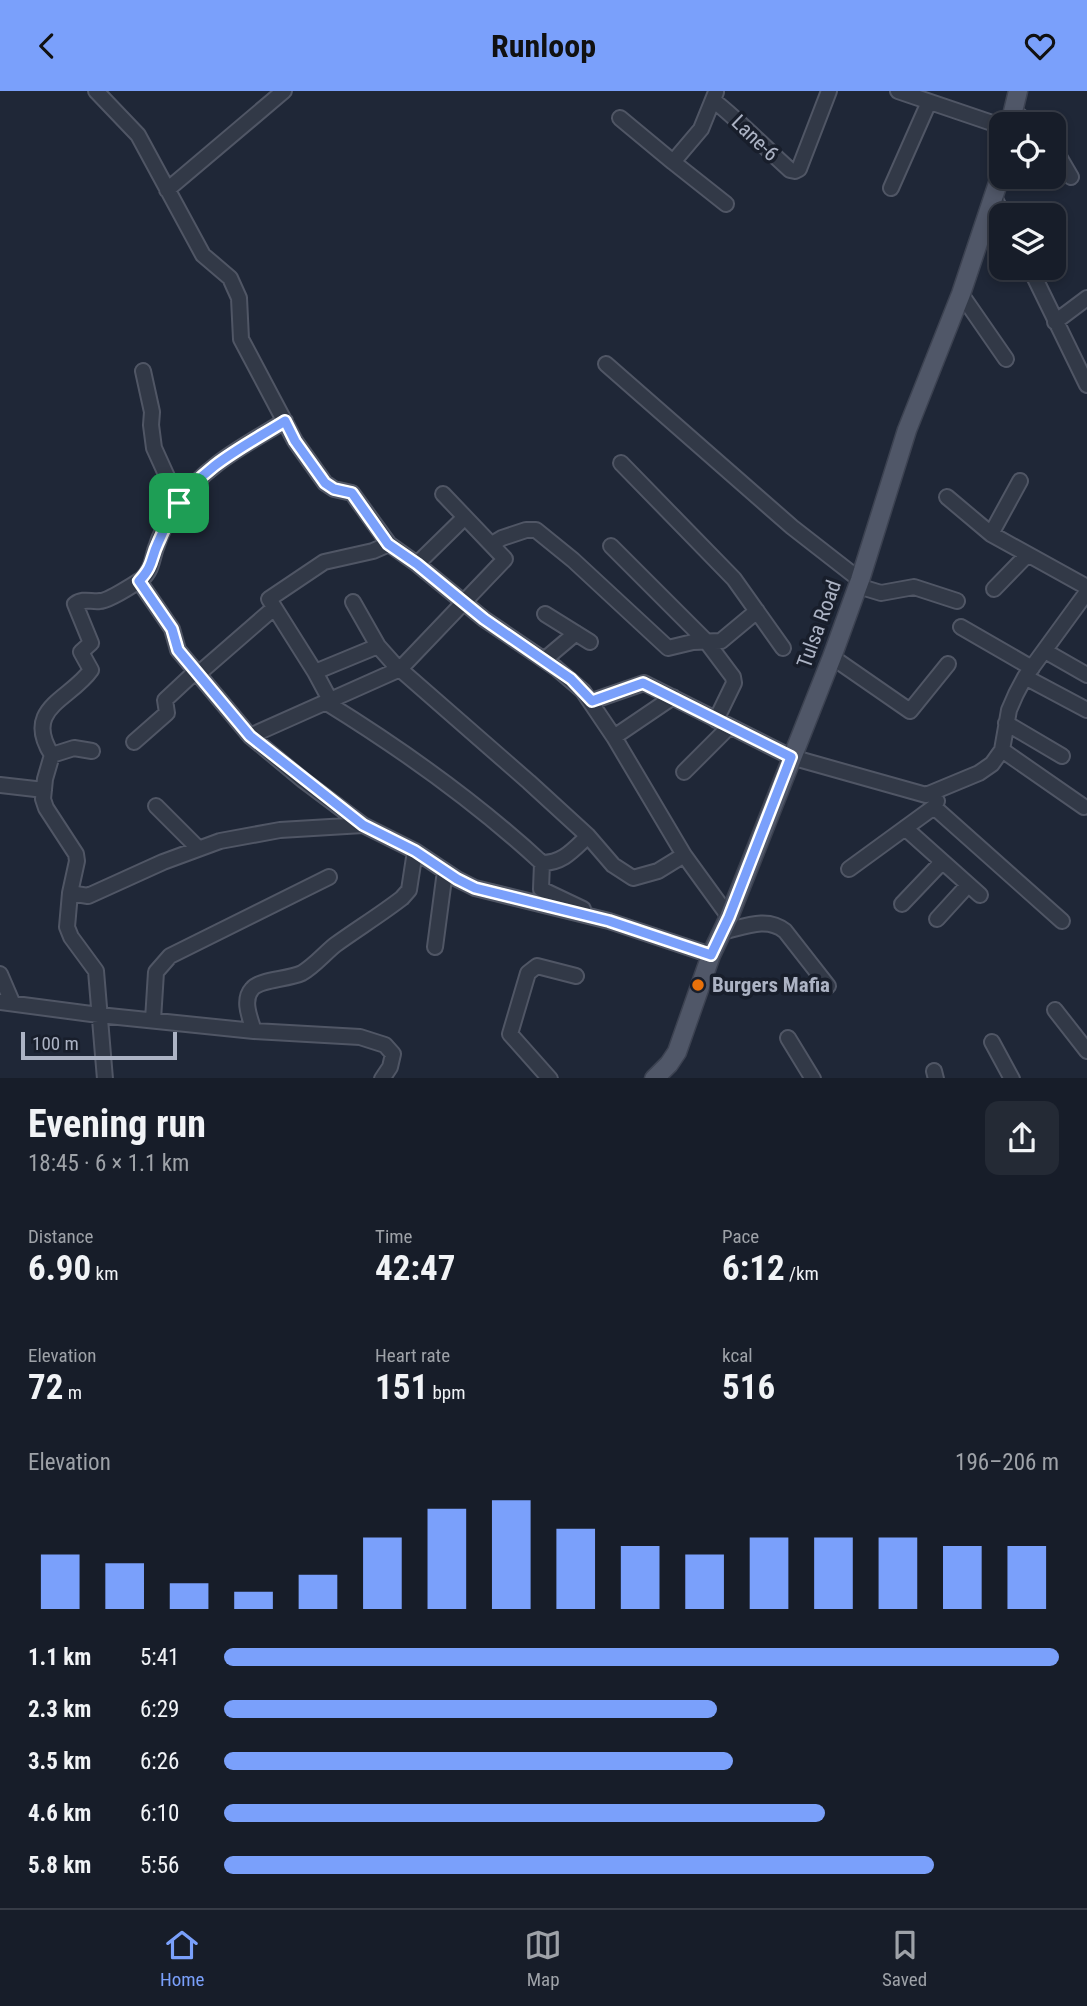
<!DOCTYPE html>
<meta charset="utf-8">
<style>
body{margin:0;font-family:"Roboto Condensed",sans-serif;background:#242a35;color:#f1f3f6;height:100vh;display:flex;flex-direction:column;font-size:26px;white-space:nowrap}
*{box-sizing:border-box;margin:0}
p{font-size:23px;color:#9ea2a8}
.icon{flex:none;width:38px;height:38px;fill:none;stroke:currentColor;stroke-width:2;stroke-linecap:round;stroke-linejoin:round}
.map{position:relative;height:987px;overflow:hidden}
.side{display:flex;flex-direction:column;background:#171d29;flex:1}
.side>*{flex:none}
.buttons{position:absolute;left:989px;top:21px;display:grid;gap:14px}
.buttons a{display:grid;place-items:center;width:77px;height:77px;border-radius:14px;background:#171d29;box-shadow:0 4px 10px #0003,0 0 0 2px #363b46;font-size:35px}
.scale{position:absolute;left:21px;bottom:18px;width:156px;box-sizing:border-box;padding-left:7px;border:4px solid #acb3c4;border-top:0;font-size:19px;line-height:24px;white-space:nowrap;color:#acb3c4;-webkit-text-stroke:5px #181e2b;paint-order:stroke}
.pin{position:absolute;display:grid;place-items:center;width:60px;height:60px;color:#fff;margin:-30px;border-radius:14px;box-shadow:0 4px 10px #0006}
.round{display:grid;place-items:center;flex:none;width:74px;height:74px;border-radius:14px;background:#242a35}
.headline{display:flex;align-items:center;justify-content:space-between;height:119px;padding:0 28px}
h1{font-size:38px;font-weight:700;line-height:52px}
.figures{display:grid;grid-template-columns:repeat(3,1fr);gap:10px;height:119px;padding:7px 28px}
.figures div{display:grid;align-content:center}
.figures b{font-size:35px;font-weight:700}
.figures small{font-size:19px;font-weight:400}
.figures p{font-size:19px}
.chart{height:196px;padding:14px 28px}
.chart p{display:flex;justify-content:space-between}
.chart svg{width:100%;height:126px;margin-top:7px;stroke:#7aa0fb;stroke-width:6}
ul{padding:0 28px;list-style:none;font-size:23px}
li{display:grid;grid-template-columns:112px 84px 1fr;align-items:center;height:52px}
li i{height:18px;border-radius:9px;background:#7aa0fb}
header{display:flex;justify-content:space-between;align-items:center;height:91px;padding:0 28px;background:#7aa0fb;color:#111;font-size:32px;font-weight:700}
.tabs{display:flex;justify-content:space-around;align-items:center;height:98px;border-top:2px solid #363b46;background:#171d29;font-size:19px;color:#9ea2a8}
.tabs a{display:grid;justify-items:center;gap:4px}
.tabs .on{color:#7aa0fb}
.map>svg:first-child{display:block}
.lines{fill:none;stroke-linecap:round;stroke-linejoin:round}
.minor-casing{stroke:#505665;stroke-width:18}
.major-casing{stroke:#3c4251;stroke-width:21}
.minor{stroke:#323947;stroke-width:14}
.major{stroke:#505768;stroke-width:18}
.route-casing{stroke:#fff;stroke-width:14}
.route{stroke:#7aa0fb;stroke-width:9}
.food-dot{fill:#e8710a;stroke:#181e2b;stroke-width:2.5}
.labels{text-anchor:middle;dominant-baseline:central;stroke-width:7;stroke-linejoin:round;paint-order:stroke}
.street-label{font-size:21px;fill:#acb3c4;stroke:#181e2b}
.poi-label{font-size:21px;font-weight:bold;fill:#acb3c4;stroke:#181e2b;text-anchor:start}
</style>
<header><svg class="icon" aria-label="back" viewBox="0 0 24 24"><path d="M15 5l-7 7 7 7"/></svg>Runloop<svg class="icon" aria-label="heart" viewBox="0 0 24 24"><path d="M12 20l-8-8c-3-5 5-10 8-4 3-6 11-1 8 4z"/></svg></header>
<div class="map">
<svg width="1087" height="988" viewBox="0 0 1087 988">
<rect width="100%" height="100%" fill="#1f2737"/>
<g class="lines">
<defs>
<path id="minor" d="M 96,0 L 138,44 L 203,164 L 230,187 L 239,207 L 241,248 L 295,350 L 325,392 L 334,398 L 352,402 L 389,453 L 417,473 L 484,528 L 556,577 L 583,600 L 614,646 L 684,764 L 729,826
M 898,0 L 1001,35
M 716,1 L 701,38 L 673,71 L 726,113
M 713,9 C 741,31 764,56 790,79 L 795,80 L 799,78 L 829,0
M 1013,20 L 1030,33
M 620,27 L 673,71
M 1054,57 L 1071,86
M 891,97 L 929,11
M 167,99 L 284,0
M 995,108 L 1003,124
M 1030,177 L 1087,294
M 961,203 L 1006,268
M 1055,231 L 1087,207
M 606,273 L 792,436 L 860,489
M 143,280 L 152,321 L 151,334 L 154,357 L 179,412
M 621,372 L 734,488 L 783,557
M 947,406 L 991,443 L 1087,496
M 991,443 L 1020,390
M 492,453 L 502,447 L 526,439 L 536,439 L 573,469 L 668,557 L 693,551 L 721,550 L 757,520
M 611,455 L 706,550 L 733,586 L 734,592 L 716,629
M 417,473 L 465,426
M 139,490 L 172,538 L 178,559 L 250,645 L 303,689 L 363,734
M 858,495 L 881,502 L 914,496 L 957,510
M 994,498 L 1027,464
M 353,511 L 378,555 L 394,573 L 529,691 L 588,745 L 613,774 L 633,787 L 658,780 L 684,764
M 545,523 L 590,551
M 961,536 L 1032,577
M 1045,560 L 1087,584
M 832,566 L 910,620 L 948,573
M 544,569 L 576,542
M 315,581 L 378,555
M 197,584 L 274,517
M 1025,586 L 1087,619
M 330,609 L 315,581 L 269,508 L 324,471 L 373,460 L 389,453
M 592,610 L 644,592 L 791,666 L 926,704 L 979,682 L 992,673 L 1002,659 L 1009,619 L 1016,603 L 1025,586 L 1087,501
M 327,612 C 403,659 476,711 542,772 C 563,772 573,759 588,745
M 1006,632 L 1062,665
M 250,645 L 400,578 L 505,468 L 443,403
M 614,646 L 673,606
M 134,651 L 167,622 L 165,609 L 195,581
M 1002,659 L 1084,716
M 52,664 L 74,657 L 92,660
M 684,681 L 729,636
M 0,694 L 44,699
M 156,715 L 198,757
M 934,716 L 1062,830
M 905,737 L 980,804
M 542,772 L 541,798 L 583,818
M 849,778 L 934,716 L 937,710
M 70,802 L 88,805 L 163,771 L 220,750 L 280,739 L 363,734 L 415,760 L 457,788 L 475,797 L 609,830 L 711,864
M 902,813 L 942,771
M 937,828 L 968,794
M 722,841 C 744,836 767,825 785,840 L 828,895
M 435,856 L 445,780
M 0,883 L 12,911
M 0,911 L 99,924 L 254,940 L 360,946 L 385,954 L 393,963 L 390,976 L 382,988
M 1055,919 L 1087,960
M 153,929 L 156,881 L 170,865 L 329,786
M 254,940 C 250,927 242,909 252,898 C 260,888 287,889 302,882 C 314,875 324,863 335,854 C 357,838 380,824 402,807 L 409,799 L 415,760
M 788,947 L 813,988
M 992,951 L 1012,988
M 934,980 L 936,988
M 105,988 L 96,880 L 71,846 L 67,836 L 70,802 L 77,770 L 76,763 L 46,717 L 43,708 L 45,688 L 52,664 C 22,617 70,609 91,579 L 81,561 L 91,552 L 75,513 C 83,507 91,511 100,510 C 108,510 136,492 142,488 C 153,478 152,466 157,454 C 161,441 169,427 176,416 C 202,376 245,354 285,330
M 550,988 L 510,943 L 528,882 L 537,875 L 576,885"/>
<path id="major" d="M 1010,33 L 1018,0
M 654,988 L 669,973 L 677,961 L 711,864 L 729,826 L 832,566 L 860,489 L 907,339 L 961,203 L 1001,83"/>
</defs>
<!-- minor casing -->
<use href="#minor" class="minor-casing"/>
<!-- major casing -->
<use href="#major" class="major-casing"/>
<!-- minor -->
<use href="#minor" class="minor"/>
<!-- major -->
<use href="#major" class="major"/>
</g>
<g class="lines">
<defs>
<path id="route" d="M 285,330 L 295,350 L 325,392 L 334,398 L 352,402 L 388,453 L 417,473 L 484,528 L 571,588 L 592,610 L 643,592 L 791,666 L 729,826 L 711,864 L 609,830 L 475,797 L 457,788 L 415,760 L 363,734 L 250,645 L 178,559 L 172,538 L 139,490 C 154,474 150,469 158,452 C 163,441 168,428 175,418 C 200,376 245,355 285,330 Z"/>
</defs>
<!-- route casing -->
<use href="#route" class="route-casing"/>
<!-- route -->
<use href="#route" class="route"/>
</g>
<!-- markers -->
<circle class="food-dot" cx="698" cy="894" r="7"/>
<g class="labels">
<!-- street labels -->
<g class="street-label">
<text transform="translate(755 47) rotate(44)">Lane-6</text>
<text transform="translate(819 533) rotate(-70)">Tulsa Road</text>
</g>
<!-- poi labels -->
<g class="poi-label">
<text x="712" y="894">Burgers Mafia</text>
</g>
</g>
</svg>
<div class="buttons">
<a><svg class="icon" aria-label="locate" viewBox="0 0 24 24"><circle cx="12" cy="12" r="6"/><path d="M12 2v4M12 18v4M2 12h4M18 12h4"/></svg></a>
<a><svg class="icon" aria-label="layers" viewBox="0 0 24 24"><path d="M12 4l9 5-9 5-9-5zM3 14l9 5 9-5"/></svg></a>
</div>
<div class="scale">100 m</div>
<div class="pin" style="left:179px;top:412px;background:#1e9e55"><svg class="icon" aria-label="arrive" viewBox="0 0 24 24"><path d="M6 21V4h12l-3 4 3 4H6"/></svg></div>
</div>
<section class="side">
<div class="headline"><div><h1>Evening run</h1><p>18:45 · 6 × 1.1 km</p></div><a class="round"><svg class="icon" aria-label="share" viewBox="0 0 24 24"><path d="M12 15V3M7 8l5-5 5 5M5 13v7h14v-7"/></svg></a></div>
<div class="figures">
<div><p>Distance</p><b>6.90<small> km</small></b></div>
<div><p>Time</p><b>42:47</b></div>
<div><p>Pace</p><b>6:12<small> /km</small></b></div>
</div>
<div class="figures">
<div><p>Elevation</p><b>72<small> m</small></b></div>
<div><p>Heart rate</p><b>151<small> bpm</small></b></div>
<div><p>kcal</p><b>516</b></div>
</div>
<div class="chart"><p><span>Elevation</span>196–206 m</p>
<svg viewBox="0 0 160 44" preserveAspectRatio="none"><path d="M5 44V25M15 44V28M25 44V35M35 44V38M45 44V32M55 44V19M65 44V9M75 44V6M85 44V16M95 44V22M105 44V25M115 44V19M125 44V19M135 44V19M145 44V22M155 44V22"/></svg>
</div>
<ul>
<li><b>1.1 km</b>5:41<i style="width:100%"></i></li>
<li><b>2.3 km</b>6:29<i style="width:59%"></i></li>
<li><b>3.5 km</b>6:26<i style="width:61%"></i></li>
<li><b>4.6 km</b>6:10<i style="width:72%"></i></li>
<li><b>5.8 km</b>5:56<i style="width:85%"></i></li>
</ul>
</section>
<nav class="tabs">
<a class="on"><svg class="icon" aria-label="home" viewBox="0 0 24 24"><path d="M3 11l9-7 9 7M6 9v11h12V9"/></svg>Home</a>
<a><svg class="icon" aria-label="map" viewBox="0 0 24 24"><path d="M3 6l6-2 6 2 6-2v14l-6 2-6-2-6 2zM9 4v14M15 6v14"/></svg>Map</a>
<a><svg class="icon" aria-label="saved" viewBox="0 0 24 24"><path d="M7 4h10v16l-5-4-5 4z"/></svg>Saved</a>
</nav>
